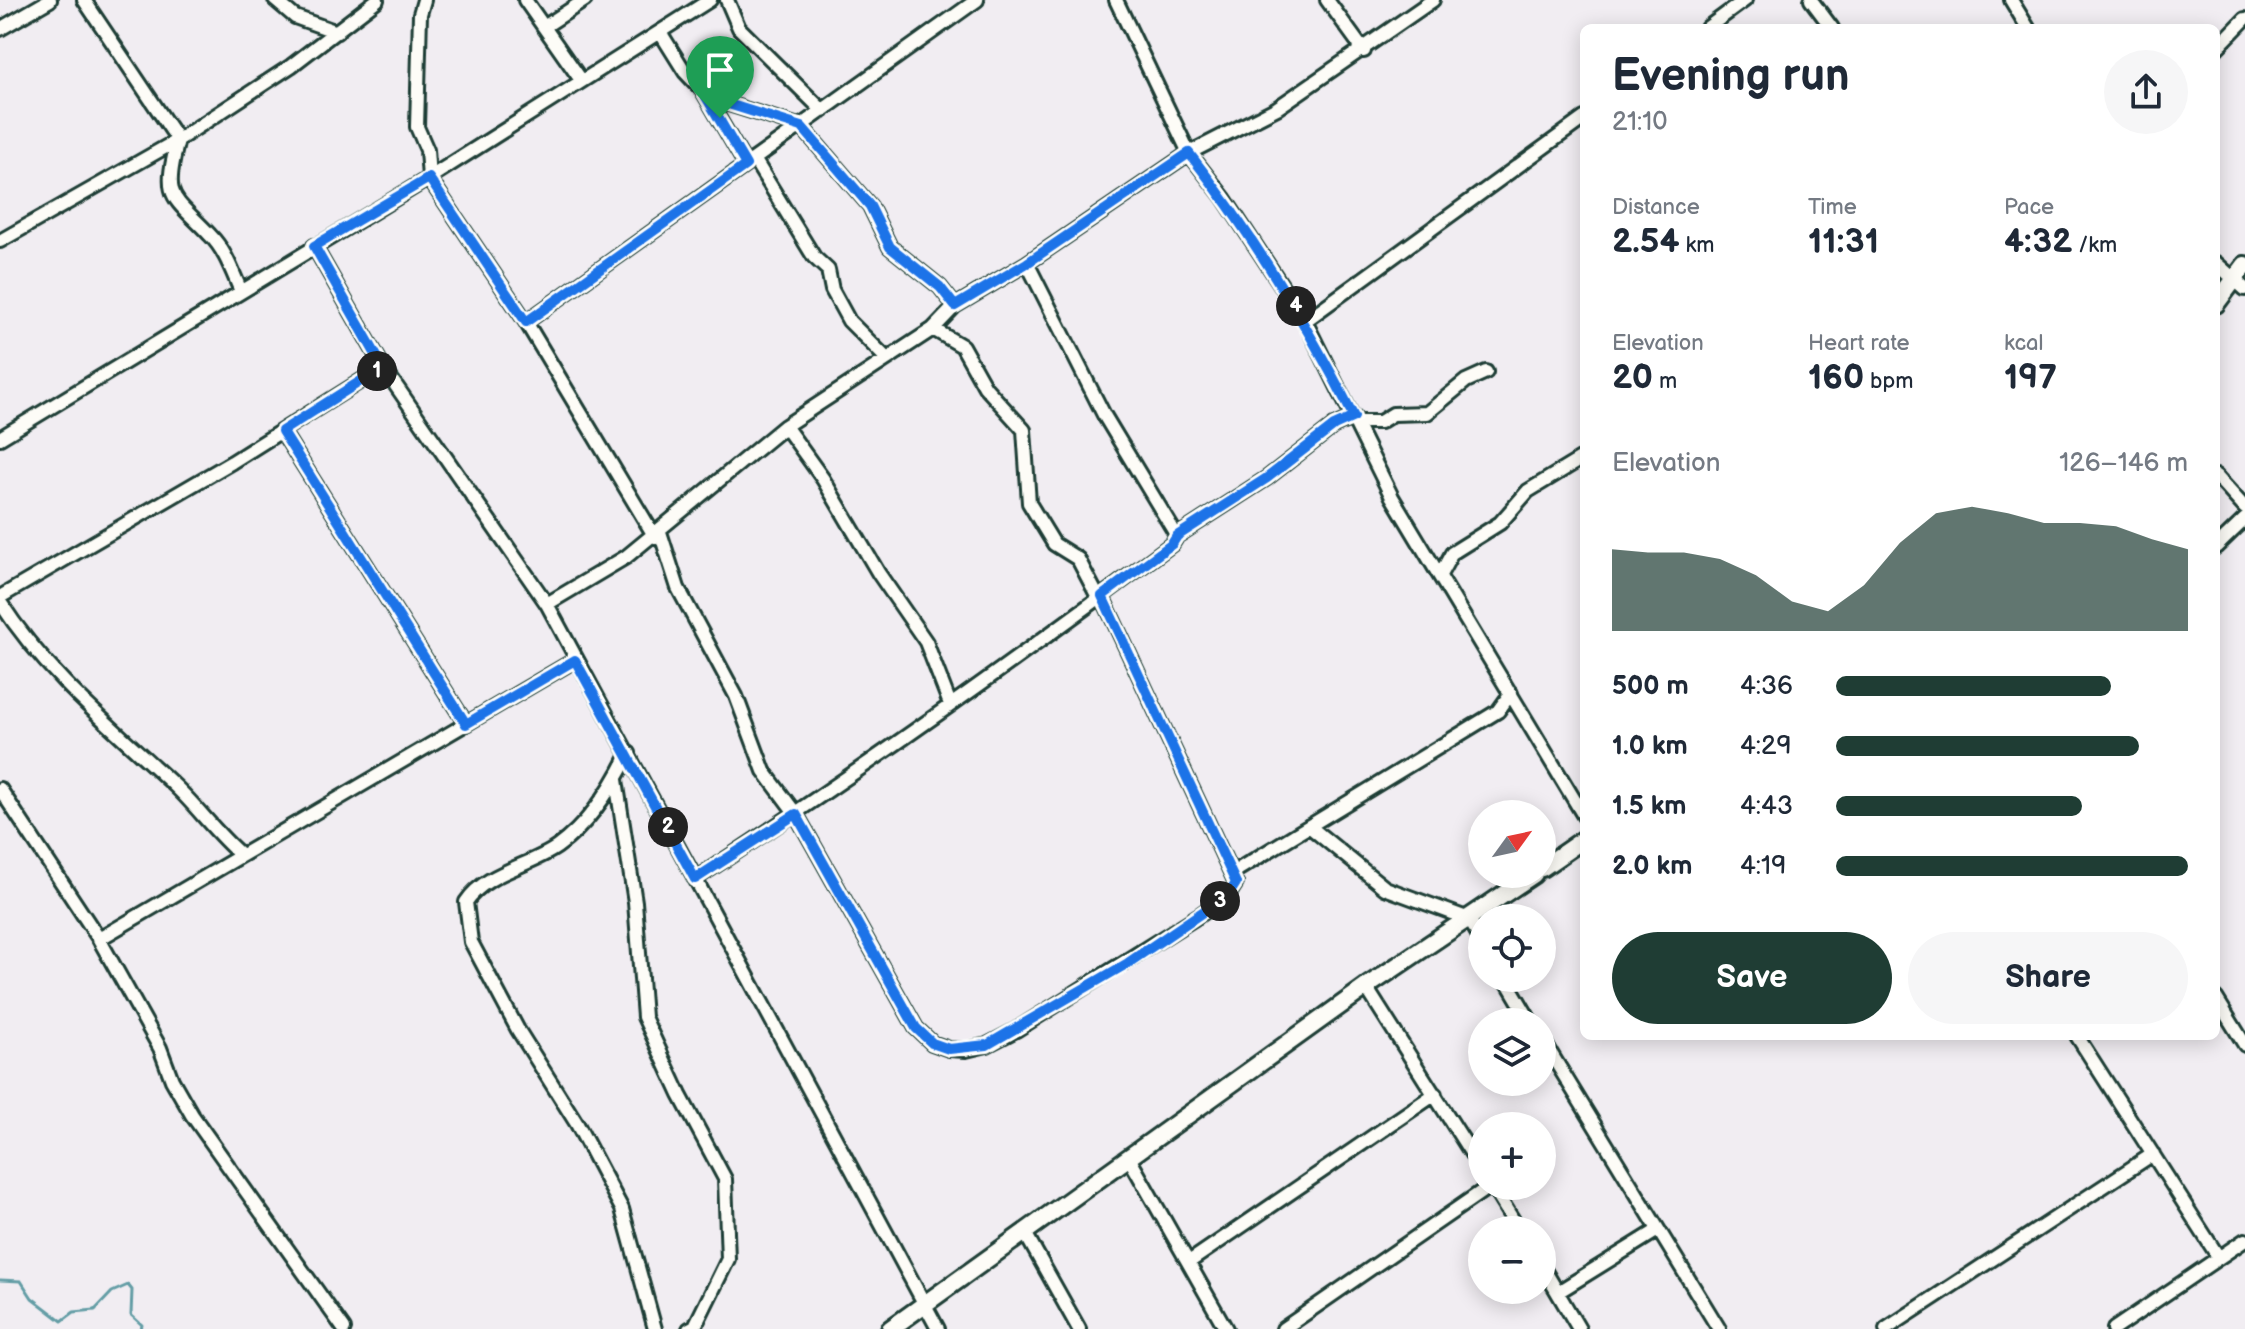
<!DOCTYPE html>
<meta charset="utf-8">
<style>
body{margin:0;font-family:"Balsamiq Sans",sans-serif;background:#f6f6f7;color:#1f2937;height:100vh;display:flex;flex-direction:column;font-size:30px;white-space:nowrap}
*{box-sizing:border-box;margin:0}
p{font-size:26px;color:#747a83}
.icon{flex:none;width:44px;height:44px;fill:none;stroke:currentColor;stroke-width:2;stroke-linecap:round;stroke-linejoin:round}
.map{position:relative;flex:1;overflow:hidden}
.details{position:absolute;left:1580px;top:24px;width:640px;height:1016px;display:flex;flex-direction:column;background:#fff;border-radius:12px;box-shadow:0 4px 20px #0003}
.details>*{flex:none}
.needle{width:52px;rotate:57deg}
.controls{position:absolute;left:1468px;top:800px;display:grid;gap:16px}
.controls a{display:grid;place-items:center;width:88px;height:88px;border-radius:50%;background:#fff;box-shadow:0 4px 20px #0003;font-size:40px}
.pin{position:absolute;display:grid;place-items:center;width:68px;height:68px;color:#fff;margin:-82px -34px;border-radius:50% 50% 50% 0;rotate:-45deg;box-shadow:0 0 8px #0007}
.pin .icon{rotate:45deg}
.km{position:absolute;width:40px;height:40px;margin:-20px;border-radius:50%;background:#222;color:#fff;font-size:22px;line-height:40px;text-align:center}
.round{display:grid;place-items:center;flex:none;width:84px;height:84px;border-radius:42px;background:#f6f6f7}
.summary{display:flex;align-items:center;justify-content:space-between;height:136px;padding:0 32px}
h1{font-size:44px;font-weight:800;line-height:60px}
.figures{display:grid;grid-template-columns:repeat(3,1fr);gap:12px;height:136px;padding:8px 32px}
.figures div{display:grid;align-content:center}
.figures b{font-size:34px;font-weight:800}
.figures small{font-size:22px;font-weight:400}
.figures p{font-size:22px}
.chart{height:224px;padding:16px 32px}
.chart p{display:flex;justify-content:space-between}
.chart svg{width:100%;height:144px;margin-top:8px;fill:#1f3d34;opacity:.7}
.button{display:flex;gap:16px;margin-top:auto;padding:16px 32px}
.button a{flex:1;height:92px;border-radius:48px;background:#1f3d34;color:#fff;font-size:32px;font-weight:800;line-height:92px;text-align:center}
.button a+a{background:#f6f6f7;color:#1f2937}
ul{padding:0 32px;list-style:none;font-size:26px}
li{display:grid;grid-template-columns:128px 96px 1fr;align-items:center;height:60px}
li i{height:20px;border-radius:10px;background:#1f3d34}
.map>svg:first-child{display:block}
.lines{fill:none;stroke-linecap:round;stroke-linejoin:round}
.stream{stroke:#639da5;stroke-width:3}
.street-casing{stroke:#1f3d34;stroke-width:18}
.secondary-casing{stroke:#1f3d34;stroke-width:22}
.street{stroke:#fdfcf7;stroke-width:12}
.secondary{stroke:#fdfcf7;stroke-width:16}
.route-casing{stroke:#fff;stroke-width:16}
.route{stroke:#1a73e8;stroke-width:10}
</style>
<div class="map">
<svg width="2245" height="1329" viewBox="0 0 2245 1329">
<rect width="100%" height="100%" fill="#f1edf2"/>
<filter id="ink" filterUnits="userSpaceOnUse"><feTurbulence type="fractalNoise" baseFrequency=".0125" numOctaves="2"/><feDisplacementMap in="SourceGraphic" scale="16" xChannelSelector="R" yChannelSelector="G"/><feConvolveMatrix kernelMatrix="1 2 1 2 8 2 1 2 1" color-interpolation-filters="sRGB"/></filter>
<g filter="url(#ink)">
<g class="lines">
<!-- stream -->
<path class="stream" d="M 0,1280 L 21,1281 L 32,1298 L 62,1321 L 74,1312 L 95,1310 L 112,1292 L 128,1285 L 132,1290 L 131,1315 L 142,1325 L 141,1329"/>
<defs>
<path id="street" d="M 84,0 L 178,140 C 162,200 172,195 210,235 C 225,250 232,271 240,289
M 275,0 L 295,17 L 337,32
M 424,0 L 420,14 L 417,127 L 427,150 L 429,178 L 526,322 L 655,537
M 525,0 L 581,80
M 727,0 L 739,28 L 823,111
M 1116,0 L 1189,153 L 1224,198 L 1305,321 L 1392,497 L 1584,816
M 1327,0 L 1364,51
M 1811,0 L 1832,28
M 2011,0 L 2028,28
M 544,27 L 585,0
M 1707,28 L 1745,0
M 0,29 L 50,0
M 660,32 L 685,72 L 702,90 L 722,102 L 802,127 L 870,206 L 890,247 L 940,287 L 955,306
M 2216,49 L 2245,19
M 704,93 L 746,165
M 754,159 L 814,257 L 828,270 L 832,290 L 849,321 L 887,359
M 0,241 L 178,140 L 291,66 L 377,0
M 314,246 L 383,367 L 547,604 L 938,1329
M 1027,263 L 1104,415 L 1177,536
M 2216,263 L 2245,289
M 1305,321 L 1584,118
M 526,322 L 977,0
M 933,329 L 962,346 L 985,387 L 1024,430 L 1029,503 L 1054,544 L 1078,559 L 1099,599
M 1356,422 L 1380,422 L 1393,414 L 1427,413 L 1466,381 L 1486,372
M 785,426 L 823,479 L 879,574 L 926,642 L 950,704
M 282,431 L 466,724
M 0,438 L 429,178 L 710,0
M 2216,476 L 2245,508
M 660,532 L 678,588 L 736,696 L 764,771 L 796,814 L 916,1028 L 932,1043 L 949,1049 L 966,1050 L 987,1045 L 1016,1030 L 1198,916 L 1229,894 L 1236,883 L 1102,596
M 2216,547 L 2245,519
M 1441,573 L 1452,553 L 1500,523 L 1528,491 L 1584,457
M 0,597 L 232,462 L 383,367
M 0,602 C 46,674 112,727 173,784 C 197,806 216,834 241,855
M 547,604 L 626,557 L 785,426 L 933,329 L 955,306 L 1027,263 L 1189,153 L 1277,108 L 1433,0
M 629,753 C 612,788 589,824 557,847 C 528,867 486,872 466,902 L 471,942 L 518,1030 L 577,1124 L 622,1209 L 655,1329
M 616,780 L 635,902 L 644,1017 L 680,1095 L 725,1179 L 728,1259 L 695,1326 L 689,1329
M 0,789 L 99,939 L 575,660
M 1309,826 L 1385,888 L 1469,919 L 1482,941
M 1234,872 L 1498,711 L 1511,693
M 695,879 C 858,774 1016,660 1172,544 L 1177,536 L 1267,478 L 1334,426 L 1354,417
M 99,939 L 160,1048 L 172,1080 L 192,1115 L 344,1329
M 1505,978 L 1531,1022
M 1366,987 L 1482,1170
M 2216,998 L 2245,1045
M 2077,1036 L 2219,1258
M 1542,1039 L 1719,1329
M 1129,1158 L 1226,1329
M 1492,1186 L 1519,1230
M 1024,1231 L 1079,1329
M 1189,1262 L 1435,1094
M 1542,1266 L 1579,1329
M 1558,1292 L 1658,1230
M 1283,1329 L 1490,1186
M 1886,1329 L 2153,1154
M 2114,1329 L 2245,1240"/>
<path id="secondary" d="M 2216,304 L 2245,265
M 1542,868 L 1584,839
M 890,1329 L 1366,987 L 1534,874"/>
</defs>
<!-- street casing -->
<use href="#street" class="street-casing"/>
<!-- secondary casing -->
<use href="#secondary" class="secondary-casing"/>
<!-- street -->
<use href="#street" class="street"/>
<!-- secondary -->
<use href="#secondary" class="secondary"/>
</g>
</g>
<g class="lines" filter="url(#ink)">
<defs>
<path id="route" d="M 702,90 L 722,102 L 802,127 L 870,206 L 890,247 L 940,287 L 955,306 L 1027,263 L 1189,153 C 1254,236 1306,323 1354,417 L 1334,426 L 1267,478 L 1177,536 L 1172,544 L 1102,596 L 1236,883 L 1229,894 L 1128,963 L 987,1045 L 949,1049 L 932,1043 L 916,1028 L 796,814 L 695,879 L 575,660 L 466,724 L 282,431 L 383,367 L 314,246 L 429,178 L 526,322 L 746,165 Z"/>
</defs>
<!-- route casing -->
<use href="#route" class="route-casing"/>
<!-- route -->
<use href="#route" class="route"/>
</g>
</svg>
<div class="controls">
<a><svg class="needle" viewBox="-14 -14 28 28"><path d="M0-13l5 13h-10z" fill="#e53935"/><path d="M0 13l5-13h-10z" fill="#747a83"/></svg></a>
<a><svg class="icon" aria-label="locate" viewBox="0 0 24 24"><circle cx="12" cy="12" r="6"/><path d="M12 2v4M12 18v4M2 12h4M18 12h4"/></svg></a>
<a><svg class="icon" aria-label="layers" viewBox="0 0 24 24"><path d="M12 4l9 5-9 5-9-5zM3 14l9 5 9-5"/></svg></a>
<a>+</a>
<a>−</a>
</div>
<div class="pin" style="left:720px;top:118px;background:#1e9e55"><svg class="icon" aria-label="arrive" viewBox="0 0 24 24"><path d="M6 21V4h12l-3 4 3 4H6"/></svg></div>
<b class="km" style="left:377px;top:371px">1</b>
<b class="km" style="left:668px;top:827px">2</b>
<b class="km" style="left:1220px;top:901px">3</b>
<b class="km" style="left:1296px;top:306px">4</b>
<section class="details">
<div class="summary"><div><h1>Evening run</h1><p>21:10</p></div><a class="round"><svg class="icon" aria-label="share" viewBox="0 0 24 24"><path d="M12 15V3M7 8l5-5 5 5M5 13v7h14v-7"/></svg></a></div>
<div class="figures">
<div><p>Distance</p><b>2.54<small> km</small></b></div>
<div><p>Time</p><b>11:31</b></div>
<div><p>Pace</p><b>4:32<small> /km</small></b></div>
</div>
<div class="figures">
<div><p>Elevation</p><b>20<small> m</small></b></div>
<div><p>Heart rate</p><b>160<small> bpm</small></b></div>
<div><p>kcal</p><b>197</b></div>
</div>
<div class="chart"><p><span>Elevation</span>126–146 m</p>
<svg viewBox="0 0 160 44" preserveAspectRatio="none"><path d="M0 44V19L10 20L20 20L30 22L40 27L50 35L60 38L70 30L80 17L90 8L100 6L110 8L120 11L130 11L140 12L150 16L160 19V44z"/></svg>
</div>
<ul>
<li><b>500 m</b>4:36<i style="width:78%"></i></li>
<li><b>1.0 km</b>4:29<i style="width:86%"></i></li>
<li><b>1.5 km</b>4:43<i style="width:70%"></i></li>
<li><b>2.0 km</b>4:19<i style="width:100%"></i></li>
</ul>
<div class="button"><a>Save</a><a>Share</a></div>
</section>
</div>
